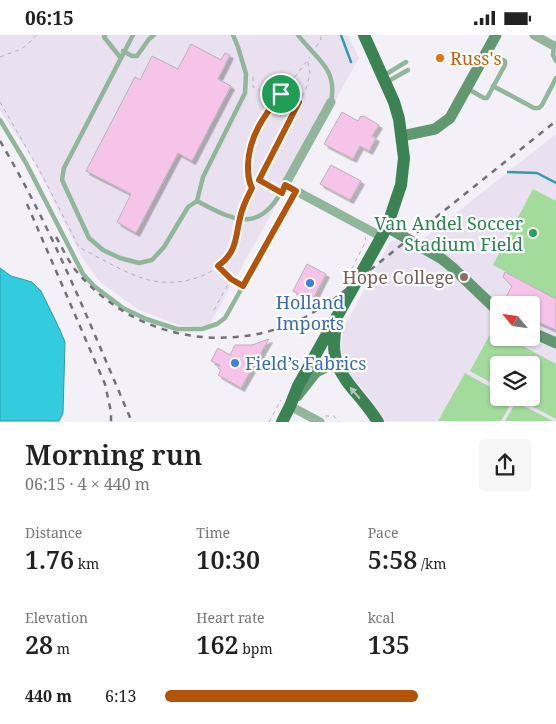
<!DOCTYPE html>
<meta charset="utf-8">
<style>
body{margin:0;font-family:"Noto Serif",serif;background:#f6f6f6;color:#222;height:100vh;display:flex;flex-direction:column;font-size:19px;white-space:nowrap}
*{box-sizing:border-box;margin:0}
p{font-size:16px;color:#767676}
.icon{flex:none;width:28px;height:28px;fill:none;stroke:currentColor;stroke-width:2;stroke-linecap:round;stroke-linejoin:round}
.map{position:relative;height:387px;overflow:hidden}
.details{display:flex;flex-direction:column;background:#fff;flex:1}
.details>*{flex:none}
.needle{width:32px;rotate:299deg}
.buttons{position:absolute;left:490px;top:261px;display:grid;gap:10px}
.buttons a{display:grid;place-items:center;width:50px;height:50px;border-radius:5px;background:#fff;box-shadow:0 1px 4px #0004;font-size:25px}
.pin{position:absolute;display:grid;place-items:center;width:42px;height:42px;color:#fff;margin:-21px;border:2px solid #fff;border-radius:50%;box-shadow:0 1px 5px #0007}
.round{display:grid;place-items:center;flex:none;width:52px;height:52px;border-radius:5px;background:#f6f6f6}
.head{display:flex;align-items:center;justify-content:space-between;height:85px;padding:0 25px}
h1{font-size:28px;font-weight:600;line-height:38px}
.figures{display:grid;grid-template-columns:repeat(3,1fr);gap:8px;height:85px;padding:5px 25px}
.figures div{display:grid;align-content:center}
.figures b{font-size:25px;font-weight:600}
.figures small{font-size:14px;font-weight:400}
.figures p{font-size:14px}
ul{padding:0 25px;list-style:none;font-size:16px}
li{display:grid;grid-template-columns:80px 60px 1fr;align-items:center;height:38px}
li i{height:12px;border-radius:6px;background:#b45309}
.status{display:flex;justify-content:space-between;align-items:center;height:35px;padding:0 25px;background:#fff;direction:ltr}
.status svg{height:14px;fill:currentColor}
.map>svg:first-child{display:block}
.built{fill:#e9e1ef;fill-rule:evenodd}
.green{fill:#a2db9b}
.water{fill:#33cbde;stroke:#329baa}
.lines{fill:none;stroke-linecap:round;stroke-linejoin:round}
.stream{stroke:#329baa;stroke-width:2.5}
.building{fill:#f6c4e9;stroke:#b9b2b7;filter:url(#shadow)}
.path{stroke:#b5b2b8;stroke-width:1;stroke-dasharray:4 4;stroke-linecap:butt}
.lane{stroke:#92b69b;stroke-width:4.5}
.street{stroke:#92b69b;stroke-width:9}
.secondary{stroke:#629870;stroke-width:11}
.primary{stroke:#3b8352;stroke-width:12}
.rail{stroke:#727074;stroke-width:2.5;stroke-dasharray:6 6;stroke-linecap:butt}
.oneway{fill:#b1cdba}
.route-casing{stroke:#fff;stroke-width:10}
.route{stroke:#b45309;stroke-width:6}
.food-dot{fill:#e8710a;stroke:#fff;stroke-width:2}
.leisure-dot{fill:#2e9e5b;stroke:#fff;stroke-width:2}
.education-dot{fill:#8d6e63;stroke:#fff;stroke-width:2}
.shop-dot{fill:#3f7fe0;stroke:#fff;stroke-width:2}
.labels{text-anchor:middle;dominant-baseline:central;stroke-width:4.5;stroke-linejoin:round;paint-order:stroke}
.food-label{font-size:18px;fill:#c56008;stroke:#fff;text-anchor:start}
.leisure-label{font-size:18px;fill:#27864d;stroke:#fff;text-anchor:end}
.education-label{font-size:18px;fill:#785e54;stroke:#fff;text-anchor:end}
.shop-label{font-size:18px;fill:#366cbe;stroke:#fff}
</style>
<div class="status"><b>06:15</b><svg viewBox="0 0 49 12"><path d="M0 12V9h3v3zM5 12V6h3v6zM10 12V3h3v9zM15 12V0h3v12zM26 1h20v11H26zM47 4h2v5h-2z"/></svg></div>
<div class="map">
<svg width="556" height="387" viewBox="0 0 556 387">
<defs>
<filter id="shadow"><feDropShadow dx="3.5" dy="3.5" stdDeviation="0" flood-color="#0004"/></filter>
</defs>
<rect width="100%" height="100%" fill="#f3f0f7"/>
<!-- built -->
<path class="built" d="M 0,0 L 348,0 L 359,23 L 208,292 L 178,290 L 137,274 L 100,247 L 81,221 L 31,121 L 0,76 Z
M 556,99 L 556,386 L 385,386 L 368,361 L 350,340 L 343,326 L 341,309 L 344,292 L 390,207 L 397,205 L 412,213 ZM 499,270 L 531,270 L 531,302 L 499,302 ZM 499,330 L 531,330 L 531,362 L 499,362 Z"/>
<!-- green -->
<path class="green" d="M 533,154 L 556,166 L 556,264 L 493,230 Z
M 493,294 L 499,297 L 499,302 L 508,303 L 556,329 L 556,384 L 517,363 L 531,362 L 531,330 L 499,330 L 499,352 L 470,336 Z
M 465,338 L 499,357 L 499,362 L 508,363 L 513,365 L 501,386 L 438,386 Z
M 516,367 L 553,386 L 505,386 Z"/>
<!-- water -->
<path class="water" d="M 0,233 L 11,241 L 32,247 L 41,256 L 60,295 L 65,307 L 63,378 L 59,386 L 0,386 Z"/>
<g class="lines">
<!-- stream -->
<path class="stream" d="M 341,0 L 351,27
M 508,137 L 537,138 L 556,148"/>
</g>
<!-- building -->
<path class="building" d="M 191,9 L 221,25 L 225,18 L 230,20 L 218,44 L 231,51 L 192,126 L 178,118 L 136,198 L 117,187 L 131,159 L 86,136 L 135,42 L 140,45 L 152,21 L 178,34 Z
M 342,77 L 358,86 L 360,82 L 364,81 L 379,90 L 372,101 L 376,103 L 369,116 L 360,111 L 353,124 L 324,109 Z
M 331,130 L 361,146 L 350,165 L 320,149 Z
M 307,229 L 326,239 L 312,266 L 293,256 Z
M 505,237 L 556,264 L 556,295 L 531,284 L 531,270 L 510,270 L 504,266 L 512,251 L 503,242 Z
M 269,304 L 241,353 L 218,340 L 221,335 L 218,333 L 220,330 L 211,326 L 218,313 L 230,320 L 235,310 L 252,310 Z"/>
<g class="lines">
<!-- path -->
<path class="path" d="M 316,12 L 321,4 L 320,0
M 0,22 C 17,15 24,16 36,0
M 253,42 L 253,52 C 258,54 263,58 268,59 C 279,61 289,57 299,66
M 0,67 L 41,138 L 79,212 L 84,215 C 102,224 120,235 139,242 C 167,253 208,247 228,222 C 236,213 237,201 239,190
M 259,145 L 276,154
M 253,153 L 258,147 L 306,54 L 310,39 L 308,27
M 241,178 L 252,153 L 248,138 L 250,114 L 253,103 L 265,81 L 310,22
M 348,241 L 366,206 L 365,202
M 214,275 L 231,244 L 219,232
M 325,381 L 334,381 L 339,387
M 269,387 L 281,365"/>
<!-- lane -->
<path class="lane" d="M 105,0 L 104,2 L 120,22
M 133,0 L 64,133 L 62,145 L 89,203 L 103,215 L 120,223 L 139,228 L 152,225 L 164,212 L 188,172 L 197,166 L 203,142 L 245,58 L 246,39 L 238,12 L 233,0
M 298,0 C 316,24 338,33 331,67
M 554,11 L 553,20 L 556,26
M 123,16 L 132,21 L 137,21 L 149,4 L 154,0
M 383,41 L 406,27
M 387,47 L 408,35
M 493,51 L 534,73 L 539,73 L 542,70 L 556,43
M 468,54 L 484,63 L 487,63 L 505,30 L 505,26 L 488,17
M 0,85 L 26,128 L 83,239 L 94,251 L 123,273 L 146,284 L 177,294 L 202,294 L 217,289 L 225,283 L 296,156
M 197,166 C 236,187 261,199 285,150"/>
<!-- street -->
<path class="street" d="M 534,0 L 554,11 L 556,10
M 331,67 L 285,150 L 382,202
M 290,371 L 320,387"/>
<!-- secondary -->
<path class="secondary" d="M 402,101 L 435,94 L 450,83 L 496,0
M 387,192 L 442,224 L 453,233 L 499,277
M 531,297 L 556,308
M 297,361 L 316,337 L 336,327"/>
<!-- primary -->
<path class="primary" d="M 337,287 C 324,339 355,349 378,387
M 282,387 L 290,371 L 298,351 L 387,192 L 401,150 L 404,123 L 399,84 L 394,67 L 364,0"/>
<!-- rail -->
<path class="rail" d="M 0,106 C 53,195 91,292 132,387
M 27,169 L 105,349 L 111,377 L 111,387
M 56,202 C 63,214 69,228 78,238 C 128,296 207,317 280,293 C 300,287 317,275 334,264 L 556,86"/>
</g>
<!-- one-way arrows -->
<defs><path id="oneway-solid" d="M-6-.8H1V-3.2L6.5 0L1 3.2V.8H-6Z" transform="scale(1.25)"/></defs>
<use class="oneway" href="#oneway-solid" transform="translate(355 358) rotate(-131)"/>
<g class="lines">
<defs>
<path id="route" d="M 281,59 L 292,62 L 299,67 L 259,145 L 282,158 L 285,150 L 296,156 L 243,251 L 231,244 L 218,231 C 237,217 235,204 240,183 C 242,172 247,163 252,153 C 248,146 248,138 248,130 C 249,101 264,81 281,59 Z"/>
</defs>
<!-- route casing -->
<use href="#route" class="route-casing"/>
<!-- route -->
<use href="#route" class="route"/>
</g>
<!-- markers -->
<circle class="food-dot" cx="440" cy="23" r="5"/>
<circle class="leisure-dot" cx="533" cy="198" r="5"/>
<circle class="education-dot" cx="464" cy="242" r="5"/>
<g class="shop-dot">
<circle cx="310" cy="248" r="5"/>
<circle cx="235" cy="328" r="5"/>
</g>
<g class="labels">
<!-- food labels -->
<g class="food-label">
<text x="450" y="23">Russ's</text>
</g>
<!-- leisure labels -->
<g class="leisure-label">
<text x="523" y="188">Van Andel Soccer<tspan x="523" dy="21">Stadium Field</tspan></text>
</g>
<!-- education labels -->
<g class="education-label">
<text x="454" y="242">Hope College</text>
</g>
<!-- shop labels -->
<g class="shop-label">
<text x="310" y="267">Holland<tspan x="310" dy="21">Imports</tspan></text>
<text x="245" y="328" text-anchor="start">Field’s Fabrics</text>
</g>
</g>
</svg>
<div class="buttons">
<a><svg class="needle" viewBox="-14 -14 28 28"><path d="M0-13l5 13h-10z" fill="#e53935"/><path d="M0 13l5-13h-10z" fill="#767676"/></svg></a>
<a><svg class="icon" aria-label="layers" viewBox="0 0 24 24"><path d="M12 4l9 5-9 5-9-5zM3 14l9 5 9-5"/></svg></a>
</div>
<div class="pin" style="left:281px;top:59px;background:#1e9e55"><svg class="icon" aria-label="arrive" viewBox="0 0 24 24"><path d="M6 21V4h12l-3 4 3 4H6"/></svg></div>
</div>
<section class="details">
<div class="head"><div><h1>Morning run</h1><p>06:15 · 4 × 440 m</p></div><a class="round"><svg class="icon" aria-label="share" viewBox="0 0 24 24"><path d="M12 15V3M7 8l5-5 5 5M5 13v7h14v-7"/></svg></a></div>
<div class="figures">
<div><p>Distance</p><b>1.76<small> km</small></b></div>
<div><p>Time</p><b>10:30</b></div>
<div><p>Pace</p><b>5:58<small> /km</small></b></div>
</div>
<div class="figures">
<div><p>Elevation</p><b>28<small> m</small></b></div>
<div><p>Heart rate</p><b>162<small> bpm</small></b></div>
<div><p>kcal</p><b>135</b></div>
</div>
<ul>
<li><b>440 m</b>6:13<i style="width:69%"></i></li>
</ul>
</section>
